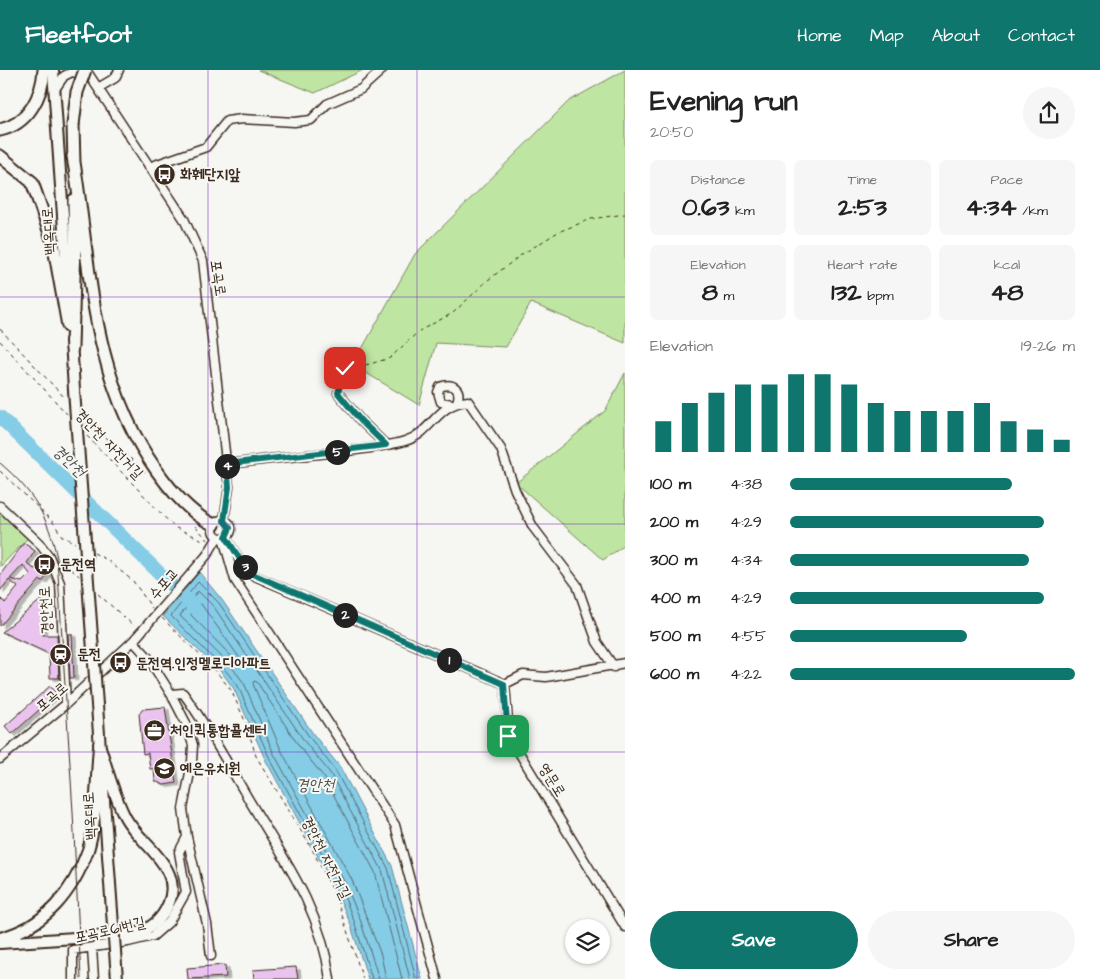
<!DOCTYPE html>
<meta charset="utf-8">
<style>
body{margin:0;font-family:"Architects Daughter","Poor Story",sans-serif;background:#f6f6f6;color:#222;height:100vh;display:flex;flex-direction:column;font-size:19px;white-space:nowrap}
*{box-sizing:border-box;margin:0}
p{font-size:16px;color:#767676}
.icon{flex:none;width:28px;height:28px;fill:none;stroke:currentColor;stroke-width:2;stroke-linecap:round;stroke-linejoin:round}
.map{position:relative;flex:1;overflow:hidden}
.details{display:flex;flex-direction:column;background:#fff;width:475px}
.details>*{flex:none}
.buttons{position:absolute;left:565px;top:849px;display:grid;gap:10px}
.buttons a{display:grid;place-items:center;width:45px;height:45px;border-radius:50%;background:#fff;box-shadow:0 1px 4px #0004;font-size:25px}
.pin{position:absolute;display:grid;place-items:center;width:42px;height:42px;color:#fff;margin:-21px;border-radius:10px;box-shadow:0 2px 8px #0006}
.km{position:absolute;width:25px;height:25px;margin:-12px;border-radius:50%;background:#222;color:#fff;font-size:14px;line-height:25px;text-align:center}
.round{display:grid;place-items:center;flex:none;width:52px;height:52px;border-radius:26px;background:#f6f6f6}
.headline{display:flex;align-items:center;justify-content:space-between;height:85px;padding:0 25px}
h1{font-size:28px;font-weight:700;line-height:38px}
.stats{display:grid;grid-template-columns:repeat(3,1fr);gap:8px;height:85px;padding:5px 25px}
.stats div{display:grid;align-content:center;border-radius:8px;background:#f6f6f6;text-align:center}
.stats b{font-size:25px;font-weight:700}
.stats small{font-size:14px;font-weight:400}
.stats p{font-size:14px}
.chart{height:140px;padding:10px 25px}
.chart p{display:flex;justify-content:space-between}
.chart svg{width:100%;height:90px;margin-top:5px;stroke:#0f766e;stroke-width:6}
.action{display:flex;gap:10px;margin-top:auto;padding:10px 25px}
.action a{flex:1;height:58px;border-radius:30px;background:#0f766e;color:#fff;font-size:20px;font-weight:700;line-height:58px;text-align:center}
.action a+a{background:#f6f6f6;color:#222}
ul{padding:0 25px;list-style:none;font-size:16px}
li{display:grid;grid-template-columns:80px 60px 1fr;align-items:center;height:38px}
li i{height:12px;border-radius:6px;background:#0f766e}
header{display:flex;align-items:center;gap:30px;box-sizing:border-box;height:70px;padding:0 25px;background:#0f766e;color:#fff}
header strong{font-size:24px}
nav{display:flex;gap:28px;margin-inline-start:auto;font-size:18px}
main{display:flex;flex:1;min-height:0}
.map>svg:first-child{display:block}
.green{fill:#bee6a2;stroke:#7c8860}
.water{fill:#85cce7;stroke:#678b97}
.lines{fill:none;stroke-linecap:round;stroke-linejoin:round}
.shore{stroke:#596b6e;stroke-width:1}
.river{stroke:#85cce7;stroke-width:14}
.building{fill:#eac4ee;stroke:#3b2a1e;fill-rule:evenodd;filter:url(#shadow)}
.minor-casing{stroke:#3b2a1e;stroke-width:11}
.major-casing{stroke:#3b2a1e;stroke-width:14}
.highway-casing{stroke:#3b2a1e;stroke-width:15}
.path{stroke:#3b2a1e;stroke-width:1;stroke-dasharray:4 4;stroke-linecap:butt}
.minor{stroke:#f6f6f2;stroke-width:8}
.major{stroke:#f6f6f2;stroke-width:10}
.highway{stroke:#f6f6f2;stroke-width:11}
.tram{stroke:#3b2a1e;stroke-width:1}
.minor-bridge-casing{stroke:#3b2a1e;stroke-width:11;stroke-linecap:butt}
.major-bridge-casing{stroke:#3b2a1e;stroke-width:14;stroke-linecap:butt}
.highway-bridge-casing{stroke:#3b2a1e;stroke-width:15;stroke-linecap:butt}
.minor-bridge{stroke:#f6f6f2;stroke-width:8}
.major-bridge{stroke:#f6f6f2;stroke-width:10}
.highway-bridge{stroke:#f6f6f2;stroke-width:11}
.route-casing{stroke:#fff;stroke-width:10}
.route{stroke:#0f766e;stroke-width:6}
.grid{fill:none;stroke:#7b2cbf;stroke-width:1;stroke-opacity:0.55}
.labels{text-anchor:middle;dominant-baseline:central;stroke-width:4;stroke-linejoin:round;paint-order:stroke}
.poi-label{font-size:15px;font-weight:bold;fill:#3b2a1e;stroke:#f6f6f2;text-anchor:start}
.street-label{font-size:15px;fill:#3b2a1e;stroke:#f6f6f2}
.water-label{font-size:16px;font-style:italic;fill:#4e5250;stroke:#f6f6f2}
</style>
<header>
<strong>Fleetfoot</strong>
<nav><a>Home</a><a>Map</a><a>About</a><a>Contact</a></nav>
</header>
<main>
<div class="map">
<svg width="625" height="909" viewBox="0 0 625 909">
<defs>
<filter id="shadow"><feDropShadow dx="4" dy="2.5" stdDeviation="0" flood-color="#0004"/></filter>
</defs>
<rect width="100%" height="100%" fill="#f6f6f2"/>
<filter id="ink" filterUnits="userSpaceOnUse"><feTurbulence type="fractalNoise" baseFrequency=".02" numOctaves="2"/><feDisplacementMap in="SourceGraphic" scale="10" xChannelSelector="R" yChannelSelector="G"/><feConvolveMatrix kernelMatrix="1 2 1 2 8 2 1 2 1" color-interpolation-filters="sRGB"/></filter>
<g filter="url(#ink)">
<!-- green -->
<path class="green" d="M 258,0 L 363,0 L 315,23 Z
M 625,0 L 625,273 L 531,233 L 506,277 L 436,273 L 419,335 L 353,295 L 415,184 L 569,31 Z
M 625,303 L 625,475 L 603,490 L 516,413 L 605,341 Z
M 0,443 L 29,467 L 0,497 Z"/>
<!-- water -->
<path class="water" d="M 199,502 L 222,530 L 314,665 L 340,697 L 392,796 L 422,909 L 368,909 L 350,853 L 335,818 L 265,689 L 234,619 L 223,604 L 163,546 Z"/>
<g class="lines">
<!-- shore -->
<path class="shore" d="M 198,534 L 201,534 L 239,587 L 238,590 L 235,590 L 191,545 Z
M 372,909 L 354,851 L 340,816 L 269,687 L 238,616 L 226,601 L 171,546 L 198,512 L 219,533 L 310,668 L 335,700 L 388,798 L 416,909
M 379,909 L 360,849 L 345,813 L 274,684 L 244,613 L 231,596 L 180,546 L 198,521 L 214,537 L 305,672 L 330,703 L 382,800 L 410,909
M 386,909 L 381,885 L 352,810 L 281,680 L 253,614 L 254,611 L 257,612 L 299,676 L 324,707 L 375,802 L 402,909"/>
<!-- river -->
<path class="river" d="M 0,347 L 194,537"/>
</g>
<!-- building -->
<path class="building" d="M 24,473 L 35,481 L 27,493 L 34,499 L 41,497 L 48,504 L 43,511 L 40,510 L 0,556 L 0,528 L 5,533 L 18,517 L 9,510 L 0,521 L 0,505 ZM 23,495 L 30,504 L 22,512 L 10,509 Z
M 42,529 L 43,565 L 57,565 L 59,608 L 50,608 L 49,584 L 2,562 Z
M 68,564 L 72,564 L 74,608 L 70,608 Z
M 50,616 L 57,624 L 12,664 L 5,656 Z
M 165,637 L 176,713 L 164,715 L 155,711 L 154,699 L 150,699 L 148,683 L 143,684 L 139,644 L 143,639 Z
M 225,895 L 226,907 L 188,909 L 187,898 Z
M 296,897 L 298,909 L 254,909 L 253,900 Z"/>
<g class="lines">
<defs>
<path id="minor" d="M 86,0 L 184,149 L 203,191 L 229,417 L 224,451
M 98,18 L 115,8 L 119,0
M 55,19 L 64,6 L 72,2 L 86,5
M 149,97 L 206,77 L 227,51 L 242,49 L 294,52 L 311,50 L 327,34 L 361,19 L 382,0
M 338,323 L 361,351 L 386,375
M 452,334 L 441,332 L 438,322 L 440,317 C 453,312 462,319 457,332
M 227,394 C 261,390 295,386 330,383 C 355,380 381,378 405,371 C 433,363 435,334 468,331 L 501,379 L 515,420 L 533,457 L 577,515 L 597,572 L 614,597
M 0,436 L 39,473 L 49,486 L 60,513 L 66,634
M213 459a9 9 0 1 1 18 0a9 9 0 1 1-18 0Z
M 225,467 L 248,503 L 505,614 L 509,666 L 625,857
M 223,468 L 235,510 L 395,755 L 437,909
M 207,485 L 218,467
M 505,614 L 523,605 L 546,607 L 625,593
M 171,624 L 183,623 C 208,657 228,694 249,730 C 284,789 321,839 330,909
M 0,689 L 66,634 L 133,571 L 141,562
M 187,767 L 207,854 L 211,886
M 92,878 L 94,909
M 73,909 L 73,880 L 128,872 L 153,866 L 169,852 L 186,822 L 179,782 L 187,767 L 183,739 L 192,692 L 193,675 L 186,653 L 171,624 L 147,586 L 133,571"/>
<path id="major" d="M 53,0 L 69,233
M 71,270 L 74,320
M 97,635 L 100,679
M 102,703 L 113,855
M 0,868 C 45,857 73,822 88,780 C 97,752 96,707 99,677
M 0,873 L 135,864 C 151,858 161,851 168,835 C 185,797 140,775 125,747 C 113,724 107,698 99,674
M 115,881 L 117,909"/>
<path id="highway" d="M 73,55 L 74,94
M 0,60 C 28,54 42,27 44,0
M 0,86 L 32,112 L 53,172 L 68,256
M 73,86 C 91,195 90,308 157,401 C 172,422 191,444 214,455
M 72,278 L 75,172 L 74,130"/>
</defs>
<!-- minor casing -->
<use href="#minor" class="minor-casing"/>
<!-- major casing -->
<use href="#major" class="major-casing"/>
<!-- highway casing -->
<use href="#highway" class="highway-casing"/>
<!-- path -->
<path class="path" d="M 0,259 L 65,328
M 0,271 L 67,344
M 340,317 L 345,298 L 370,294 L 390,288 L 419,261 L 453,243 L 488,210 L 521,185 L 558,162 L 591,149 L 625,144
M 86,354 L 114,373 L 147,404
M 87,366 L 174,457 L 205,471
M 0,401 L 53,452 L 62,466 L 75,473
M 195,456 L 208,470
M 94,483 L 107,490 L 133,511 L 152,538
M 59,489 L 79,506
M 98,524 L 134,556
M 162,548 L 215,600 L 231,620 L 246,653 L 256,686 L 313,781 L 336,827 L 363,909"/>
<!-- minor -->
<use href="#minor" class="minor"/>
<!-- major -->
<use href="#major" class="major"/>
<!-- highway -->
<use href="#highway" class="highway"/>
<!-- tram -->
<path class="tram" d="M 0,393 C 33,421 48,446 57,488 L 73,742 L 81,909"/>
<defs>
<path id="minor-bridge" d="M 141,562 L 207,485"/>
<path id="major-bridge" d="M 74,320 L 97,635
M 113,855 L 115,881"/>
<path id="highway-bridge" d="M 73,55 L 77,22 L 85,0"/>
</defs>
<!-- minor-bridge casing -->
<use href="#minor-bridge" class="minor-bridge-casing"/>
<!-- major-bridge casing -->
<use href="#major-bridge" class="major-bridge-casing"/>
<!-- highway-bridge casing -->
<use href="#highway-bridge" class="highway-bridge-casing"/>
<!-- minor-bridge -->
<use href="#minor-bridge" class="minor-bridge"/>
<!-- major-bridge -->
<use href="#major-bridge" class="major-bridge"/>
<!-- highway-bridge -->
<use href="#highway-bridge" class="highway-bridge"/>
</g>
</g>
<g class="lines" filter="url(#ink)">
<defs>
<path id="route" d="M 345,298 L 338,323 L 361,351 L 386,375 L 227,394 L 229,417 L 224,451 L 230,458 L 226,467 L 248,502 L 504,614 L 508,666"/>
</defs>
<!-- route casing -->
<use href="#route" class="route-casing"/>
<!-- route -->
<use href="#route" class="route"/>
</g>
<!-- grid -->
<path class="grid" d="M 208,0 L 208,909M 417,0 L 417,909M 0,227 L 625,227M 0,454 L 625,454M 0,682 L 625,682"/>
<!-- icons -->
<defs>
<symbol id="bus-disc" viewBox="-11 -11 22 22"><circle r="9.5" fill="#3b2a1e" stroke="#f6f6f2"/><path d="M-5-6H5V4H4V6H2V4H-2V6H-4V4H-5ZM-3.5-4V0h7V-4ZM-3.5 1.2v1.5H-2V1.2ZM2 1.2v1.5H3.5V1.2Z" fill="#fff"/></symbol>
<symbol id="station-disc" viewBox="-11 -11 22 22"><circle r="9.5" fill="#3b2a1e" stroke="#f6f6f2"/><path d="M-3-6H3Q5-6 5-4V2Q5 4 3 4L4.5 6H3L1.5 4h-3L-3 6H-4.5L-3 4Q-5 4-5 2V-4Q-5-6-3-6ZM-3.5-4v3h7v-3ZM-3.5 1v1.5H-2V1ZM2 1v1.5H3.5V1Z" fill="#fff"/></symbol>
<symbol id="office-disc" viewBox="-11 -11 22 22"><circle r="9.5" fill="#3b2a1e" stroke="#f6f6f2"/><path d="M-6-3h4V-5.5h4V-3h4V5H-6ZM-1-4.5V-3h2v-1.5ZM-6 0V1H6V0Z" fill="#fff"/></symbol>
<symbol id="school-disc" viewBox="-11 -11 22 22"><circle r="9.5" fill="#3b2a1e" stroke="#f6f6f2"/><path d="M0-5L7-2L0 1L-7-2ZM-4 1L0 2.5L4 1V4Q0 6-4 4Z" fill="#fff"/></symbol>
</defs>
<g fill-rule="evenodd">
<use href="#bus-disc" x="152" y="92" width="25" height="25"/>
<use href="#bus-disc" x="32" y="482" width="25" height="25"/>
<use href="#station-disc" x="48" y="572" width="25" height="25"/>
<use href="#bus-disc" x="108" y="580" width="25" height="25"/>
<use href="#office-disc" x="142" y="648" width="25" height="25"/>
<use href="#school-disc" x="152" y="686" width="25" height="25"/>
</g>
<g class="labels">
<!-- poi labels -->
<g class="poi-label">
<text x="180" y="104">화훼단지앞</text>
<text x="60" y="494">둔전역</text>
<text x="77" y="584">둔전</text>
<text x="136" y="593">둔전역.인정멜로디아파트</text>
<text x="170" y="660">처인퀵통합콜센터</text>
<text x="180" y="698">예은유치원</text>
</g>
<!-- street labels -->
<g class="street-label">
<text transform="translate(49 161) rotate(-94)">백옥대로</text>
<text transform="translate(218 208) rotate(81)">포곡로</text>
<text transform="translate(109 374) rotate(46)">경안천 자전거길</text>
<text transform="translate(164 514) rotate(-49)">수포교</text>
<text transform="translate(46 540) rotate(-93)">경안천로</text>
<text transform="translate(52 627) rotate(-41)">포곡로</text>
<text transform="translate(552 710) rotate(58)">영문로</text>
<text transform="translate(90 746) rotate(-94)">백옥대로</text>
<text transform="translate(326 788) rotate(63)">경안천 자전거길</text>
<text transform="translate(110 860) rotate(-13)">포곡로61번길</text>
</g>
<!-- water labels -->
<g class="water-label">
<text transform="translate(69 391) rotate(44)">경안천</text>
<text x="315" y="715">경안천</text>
</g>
</g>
</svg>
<div class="buttons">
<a><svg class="icon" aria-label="layers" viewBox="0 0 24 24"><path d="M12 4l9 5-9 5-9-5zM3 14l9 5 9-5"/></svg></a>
</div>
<div class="pin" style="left:508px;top:666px;background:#1e9e55"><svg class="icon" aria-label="arrive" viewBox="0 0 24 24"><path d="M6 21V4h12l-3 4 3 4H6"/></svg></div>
<div class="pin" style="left:345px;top:298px;background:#d93025"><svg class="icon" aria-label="check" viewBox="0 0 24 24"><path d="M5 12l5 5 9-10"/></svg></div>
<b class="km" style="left:449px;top:590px">1</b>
<b class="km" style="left:345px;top:545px">2</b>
<b class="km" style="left:245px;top:497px">3</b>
<b class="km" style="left:227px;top:396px">4</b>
<b class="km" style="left:337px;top:382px">5</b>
</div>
<section class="details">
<div class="headline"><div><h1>Evening run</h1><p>20:50</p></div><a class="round"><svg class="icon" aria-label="share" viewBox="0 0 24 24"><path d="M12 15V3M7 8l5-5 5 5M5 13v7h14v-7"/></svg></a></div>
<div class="stats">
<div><p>Distance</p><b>0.63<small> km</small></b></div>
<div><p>Time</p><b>2:53</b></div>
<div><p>Pace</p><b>4:34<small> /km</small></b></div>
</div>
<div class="stats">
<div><p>Elevation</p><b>8<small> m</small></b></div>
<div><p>Heart rate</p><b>132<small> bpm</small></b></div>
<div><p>kcal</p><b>48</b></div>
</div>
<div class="chart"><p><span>Elevation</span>19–26 m</p>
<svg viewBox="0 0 160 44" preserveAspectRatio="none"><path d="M5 44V29M15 44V20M25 44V15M35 44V11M45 44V11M55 44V6M65 44V6M75 44V11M85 44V20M95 44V24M105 44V24M115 44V24M125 44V20M135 44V29M145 44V33M155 44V38"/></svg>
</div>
<ul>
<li><b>100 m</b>4:38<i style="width:78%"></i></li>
<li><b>200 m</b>4:29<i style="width:89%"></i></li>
<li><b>300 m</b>4:34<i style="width:84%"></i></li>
<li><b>400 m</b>4:29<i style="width:89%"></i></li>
<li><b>500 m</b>4:55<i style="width:62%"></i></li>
<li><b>600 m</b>4:22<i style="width:100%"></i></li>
</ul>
<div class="action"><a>Save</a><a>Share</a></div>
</section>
</main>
